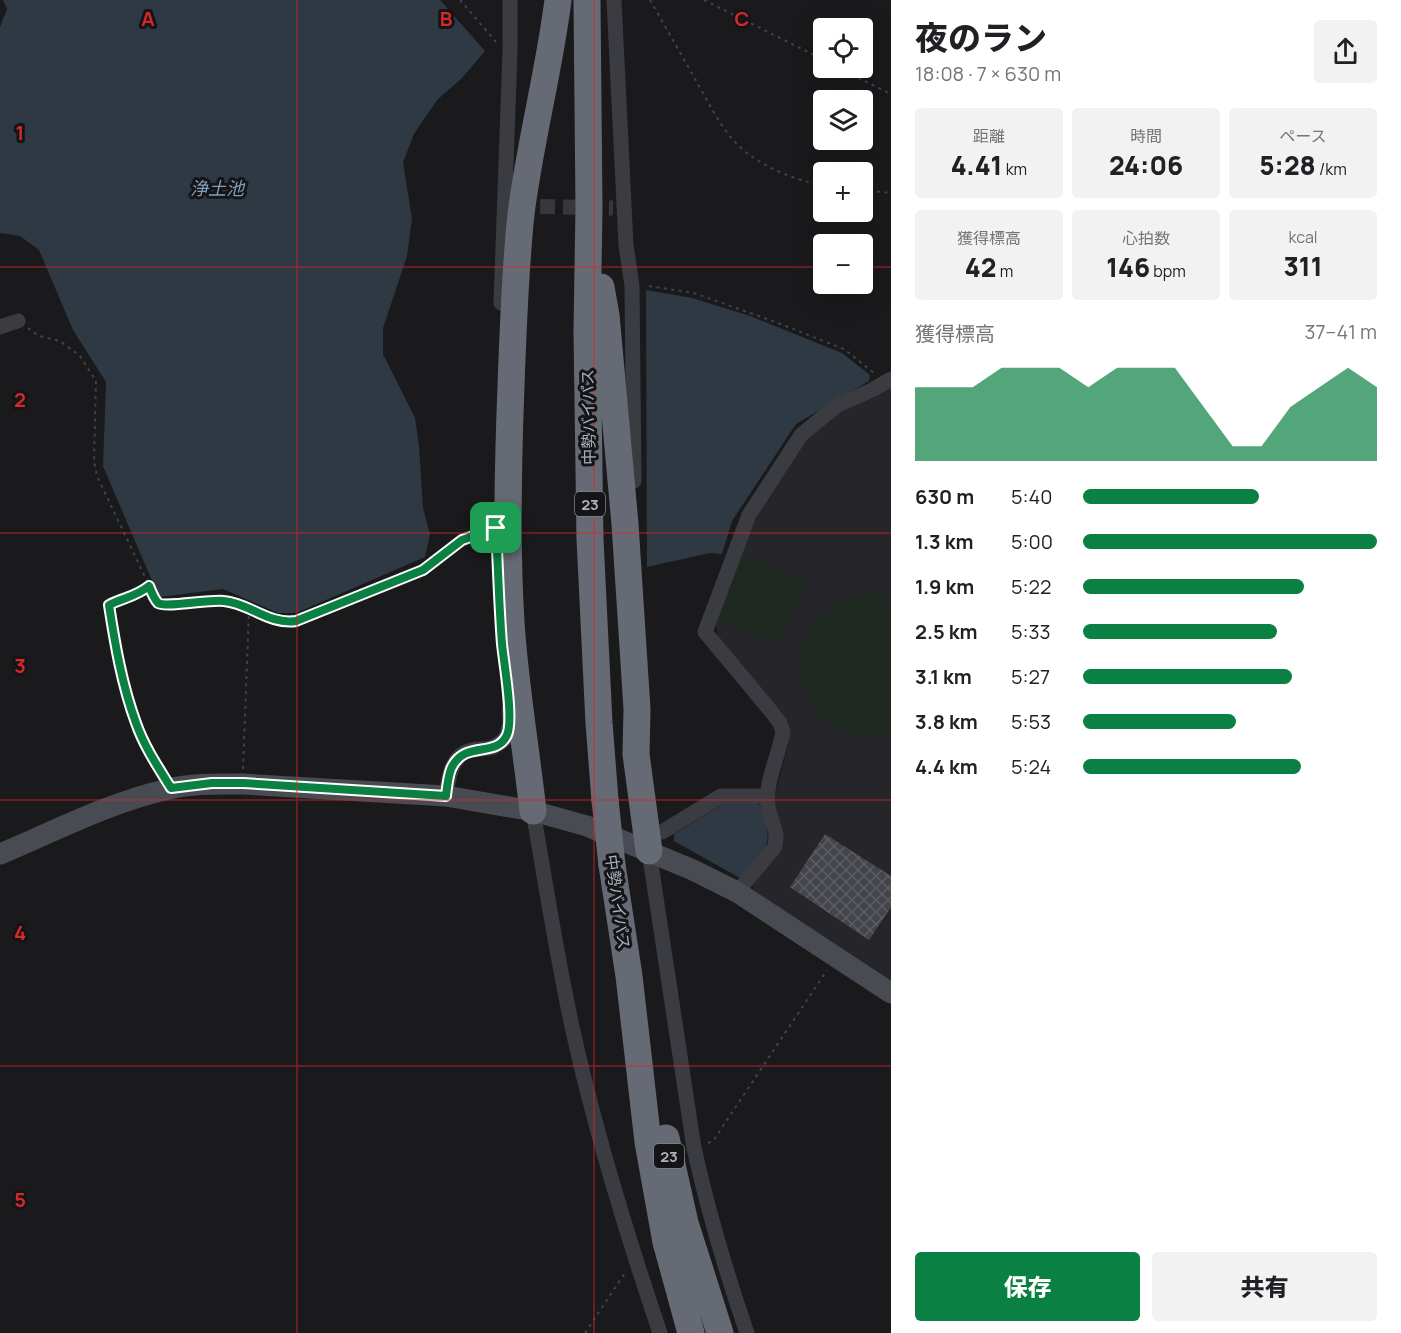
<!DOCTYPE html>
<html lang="ja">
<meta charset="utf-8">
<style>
body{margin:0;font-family:Manrope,"Noto Sans JP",sans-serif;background:#f2f2f2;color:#202124;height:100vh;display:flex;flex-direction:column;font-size:22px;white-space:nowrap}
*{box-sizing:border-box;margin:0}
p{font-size:20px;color:#757577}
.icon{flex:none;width:33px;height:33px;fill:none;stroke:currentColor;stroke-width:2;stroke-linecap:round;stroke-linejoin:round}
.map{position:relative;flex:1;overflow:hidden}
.sheet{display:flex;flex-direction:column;background:#fff;width:510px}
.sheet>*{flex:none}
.controls{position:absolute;left:813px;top:18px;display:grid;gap:12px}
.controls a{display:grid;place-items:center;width:60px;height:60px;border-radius:6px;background:#fff;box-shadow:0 6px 24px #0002;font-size:30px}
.pin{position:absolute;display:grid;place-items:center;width:51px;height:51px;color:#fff;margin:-26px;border-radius:12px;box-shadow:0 3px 9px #0006}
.round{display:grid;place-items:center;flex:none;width:63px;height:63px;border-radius:6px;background:#f2f2f2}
.summary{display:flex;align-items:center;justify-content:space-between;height:102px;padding:0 24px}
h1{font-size:33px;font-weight:800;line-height:45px}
.metrics{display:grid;grid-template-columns:repeat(3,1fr);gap:9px;height:102px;padding:6px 24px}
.metrics div{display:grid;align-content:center;border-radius:6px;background:#f2f2f2;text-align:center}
.metrics b{font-size:26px;font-weight:800}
.metrics small{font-size:16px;font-weight:400}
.metrics p{font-size:16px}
.chart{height:168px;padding:12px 24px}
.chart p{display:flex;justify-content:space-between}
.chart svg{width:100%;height:108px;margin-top:6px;fill:#0b8043;opacity:.7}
.primary-button{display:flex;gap:12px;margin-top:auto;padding:12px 24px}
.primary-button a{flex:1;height:69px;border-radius:6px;background:#0b8043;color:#fff;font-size:24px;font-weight:800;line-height:69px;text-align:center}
.primary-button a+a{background:#f2f2f2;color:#202124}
ul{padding:0 24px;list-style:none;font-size:20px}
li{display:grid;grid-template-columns:96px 72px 1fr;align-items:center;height:45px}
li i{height:15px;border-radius:8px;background:#0b8043}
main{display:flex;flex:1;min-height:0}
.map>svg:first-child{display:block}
.built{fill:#26262a}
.park{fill:#1f2921}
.water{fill:#2e3943}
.building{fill:url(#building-cross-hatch)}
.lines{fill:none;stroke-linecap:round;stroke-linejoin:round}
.street-tunnel{stroke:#37383d;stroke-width:15;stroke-dasharray:15 8;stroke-linecap:butt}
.path{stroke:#404349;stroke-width:2;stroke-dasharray:3 4.5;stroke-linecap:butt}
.street{stroke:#3b3c42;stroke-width:15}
.secondary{stroke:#484b52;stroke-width:21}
.highway{stroke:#666a74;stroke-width:27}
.highway-bridge{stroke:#666a74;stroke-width:27}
.route-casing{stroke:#fff;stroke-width:12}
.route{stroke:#0b8043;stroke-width:8}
.grid{fill:none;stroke:#d62828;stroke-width:1.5;stroke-opacity:0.55}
.labels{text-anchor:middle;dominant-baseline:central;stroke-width:6;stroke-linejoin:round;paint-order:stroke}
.shield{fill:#151518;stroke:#7e828c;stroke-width:1.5}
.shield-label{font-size:15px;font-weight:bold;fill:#abb1bd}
.street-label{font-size:16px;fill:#abb1bd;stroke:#151518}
.water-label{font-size:18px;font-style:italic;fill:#809fbb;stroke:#151518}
.grid-label{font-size:20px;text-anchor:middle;font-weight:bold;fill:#d62828;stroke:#151518;stroke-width:6;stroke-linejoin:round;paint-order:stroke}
</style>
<main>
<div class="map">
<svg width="891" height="1333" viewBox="0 0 891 1333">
<defs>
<pattern id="building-cross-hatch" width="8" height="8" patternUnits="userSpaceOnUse" patternTransform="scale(1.5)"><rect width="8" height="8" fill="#44454a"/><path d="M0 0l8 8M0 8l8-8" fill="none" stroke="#5c5d62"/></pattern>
</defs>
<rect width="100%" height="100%" fill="#1a1a1d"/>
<!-- built -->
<path class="built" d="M 891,386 L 891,980 L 753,890 L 753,884 L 783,840 L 783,828 L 773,802 L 789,742 L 789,731 L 719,639 L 715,623 L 755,521 L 778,480 L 809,437 L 839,412 L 870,399 Z"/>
<!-- park -->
<path class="park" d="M 743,555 L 807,579 L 781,645 L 717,620 Z
M 891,595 L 891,737 C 877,737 859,739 845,734 C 835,730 827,722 819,715 C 780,678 798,619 845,599 C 859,593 877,595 891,595 Z"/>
<!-- water -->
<path class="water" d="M 3,0 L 440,0 L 485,51 L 462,78 L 437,100 L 414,134 L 403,162 L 412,219 L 407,256 L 383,328 L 383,354 L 415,418 L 419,446 L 423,508 L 430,534 L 425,557 L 296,613 L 278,613 L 223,589 L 159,597 L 103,466 L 106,382 L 73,330 L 39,250 L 20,236 L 0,233 L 0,27 L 7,9 Z
M 646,290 L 692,298 L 750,316 L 842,353 L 870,375 L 869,381 L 796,424 L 732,521 L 722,554 L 710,553 L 647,567 Z
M 728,801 L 759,803 C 775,848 769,844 740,878 L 674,841 L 674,834 Z"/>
<!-- building -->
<path class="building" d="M 825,834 L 891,876 L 891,907 L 869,940 L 790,887 Z"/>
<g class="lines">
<!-- street-tunnel -->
<path class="street-tunnel" d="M 517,206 L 613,208"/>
<!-- path -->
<path class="path" d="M 460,0 L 496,42
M 650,0 C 666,28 682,56 698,84 C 709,104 721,128 738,145 C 756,164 797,182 824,185
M 704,0 L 824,60
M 838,68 L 891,94
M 862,190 L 891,193
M 649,286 L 694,293 L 778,323 L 844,349 L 874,373
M 28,328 L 39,336 L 60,341 L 80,356 L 96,381 L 94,461 L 97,476 L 156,600 C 167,611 207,599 224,601 C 249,603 270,625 296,621 L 423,570 L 462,540 L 490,530
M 149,586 C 137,596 123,598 109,605 C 115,644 122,686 136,723 C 143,740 152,756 162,772
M 243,769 L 249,610
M 708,1143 L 713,1141 L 827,970
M 585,1333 L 625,1273"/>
<!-- street -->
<path class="street" d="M 614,0 L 626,245 L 632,286 L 634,481
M 501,303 L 510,52 L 510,0
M 0,327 L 18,321
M 446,796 C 448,779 451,754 472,750 C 490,747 490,752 506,738 L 510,723 L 509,710
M 533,811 C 547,891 559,973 578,1053 C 600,1147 629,1241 660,1333
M 662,832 L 721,796 L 767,796
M 649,851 L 694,1148 C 708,1211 726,1272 747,1333
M 737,892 L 774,848 C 780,832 771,823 768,807 C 764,786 779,754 783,732 L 780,723 L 770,710 L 705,632 L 749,515 L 801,435 L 836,406 L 872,390 L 891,379"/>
<!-- secondary -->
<path class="secondary" d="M 0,854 C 55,831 110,802 169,789 C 193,783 218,784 243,784 L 446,796 L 533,811 L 587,826 L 693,870 L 737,892 L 891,993"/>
<!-- highway -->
<path class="highway" d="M 587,0 L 589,208 L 587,331 L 590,539 L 599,723 L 605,800
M 601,287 L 606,315 L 625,524 L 637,709 L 636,754 L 649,851
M 533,811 C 526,748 515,685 511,622 C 506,543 508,464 511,386 C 513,329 515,271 521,214 C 530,142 549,72 558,0
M 612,865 L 629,976 L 648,1142 L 666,1242 L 691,1333
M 666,1138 L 685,1223 L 720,1333"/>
<!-- highway-bridge -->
<path class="highway-bridge" d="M 605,800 L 612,865"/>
</g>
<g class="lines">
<defs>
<path id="route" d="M 496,528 C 498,567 499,605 502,644 C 504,664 514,719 507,735 C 496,759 464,739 451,769 C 448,777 447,787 446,796 L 243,783 L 212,783 L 171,788 C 158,767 144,746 136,723 C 122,685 115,644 109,605 C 123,598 137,596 149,586 C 151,591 154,599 158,603 C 166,608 210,599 224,601 C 249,603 269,625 296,621 L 423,570 L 462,540 Z"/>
</defs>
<!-- route casing -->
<use href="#route" class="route-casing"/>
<!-- route -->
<use href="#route" class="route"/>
</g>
<!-- grid -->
<path class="grid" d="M 297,0 L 297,1333M 594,0 L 594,1333M 0,267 L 824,267M 862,267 L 891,267M 0,533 L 891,533M 0,800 L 891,800M 0,1066 L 891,1066"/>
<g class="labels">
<!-- shield labels -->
<g class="shield">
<rect x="575" y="492" width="30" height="24" rx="4.5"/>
<rect x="654" y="1144" width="30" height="24" rx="4.5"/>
</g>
<g class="shield-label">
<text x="590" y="504">23</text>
<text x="669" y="1156">23</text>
</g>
<!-- street labels -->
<g class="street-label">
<text transform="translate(588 417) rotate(-91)">中勢バイパス</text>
<text transform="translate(618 902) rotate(82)">中勢バイパス</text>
</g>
<!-- water labels -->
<g class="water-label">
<text x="217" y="188">浄土池</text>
</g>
</g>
<g class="grid-label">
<text x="148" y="26">A</text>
<text x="446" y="26">B</text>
<text x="742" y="26">C</text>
<text x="20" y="140">1</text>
<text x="20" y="407">2</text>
<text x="20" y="673">3</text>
<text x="20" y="940">4</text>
<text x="20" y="1207">5</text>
</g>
</svg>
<div class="controls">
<a><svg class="icon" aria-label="locate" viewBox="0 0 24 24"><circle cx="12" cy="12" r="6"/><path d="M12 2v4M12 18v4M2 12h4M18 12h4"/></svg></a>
<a><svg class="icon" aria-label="layers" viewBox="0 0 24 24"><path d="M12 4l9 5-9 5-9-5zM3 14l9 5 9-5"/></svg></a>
<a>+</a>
<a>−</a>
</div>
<div class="pin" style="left:496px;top:528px;background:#1e9e55"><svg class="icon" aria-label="arrive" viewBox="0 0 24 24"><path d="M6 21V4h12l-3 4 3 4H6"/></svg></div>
</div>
<section class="sheet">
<div class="summary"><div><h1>夜のラン</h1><p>18:08 · 7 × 630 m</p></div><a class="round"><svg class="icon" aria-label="share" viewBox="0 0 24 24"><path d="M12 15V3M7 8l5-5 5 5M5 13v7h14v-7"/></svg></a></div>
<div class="metrics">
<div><p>距離</p><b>4.41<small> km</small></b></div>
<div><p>時間</p><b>24:06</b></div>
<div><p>ペース</p><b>5:28<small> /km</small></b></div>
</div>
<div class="metrics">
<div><p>獲得標高</p><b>42<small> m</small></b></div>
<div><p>心拍数</p><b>146<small> bpm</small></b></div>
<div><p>kcal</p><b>311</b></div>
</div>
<div class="chart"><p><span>獲得標高</span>37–41 m</p>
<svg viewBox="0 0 160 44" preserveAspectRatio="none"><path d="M0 44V14L10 14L20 14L30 6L40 6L50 6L60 14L70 6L80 6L90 6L100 22L110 38L120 38L130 22L140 14L150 6L160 14V44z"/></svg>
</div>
<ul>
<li><b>630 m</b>5:40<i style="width:60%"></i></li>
<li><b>1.3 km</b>5:00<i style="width:100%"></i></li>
<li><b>1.9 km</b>5:22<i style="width:75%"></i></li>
<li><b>2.5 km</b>5:33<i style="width:66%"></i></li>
<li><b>3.1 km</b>5:27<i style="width:71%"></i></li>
<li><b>3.8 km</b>5:53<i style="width:52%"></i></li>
<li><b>4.4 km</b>5:24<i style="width:74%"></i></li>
</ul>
<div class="primary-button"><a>保存</a><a>共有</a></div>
</section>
</main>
